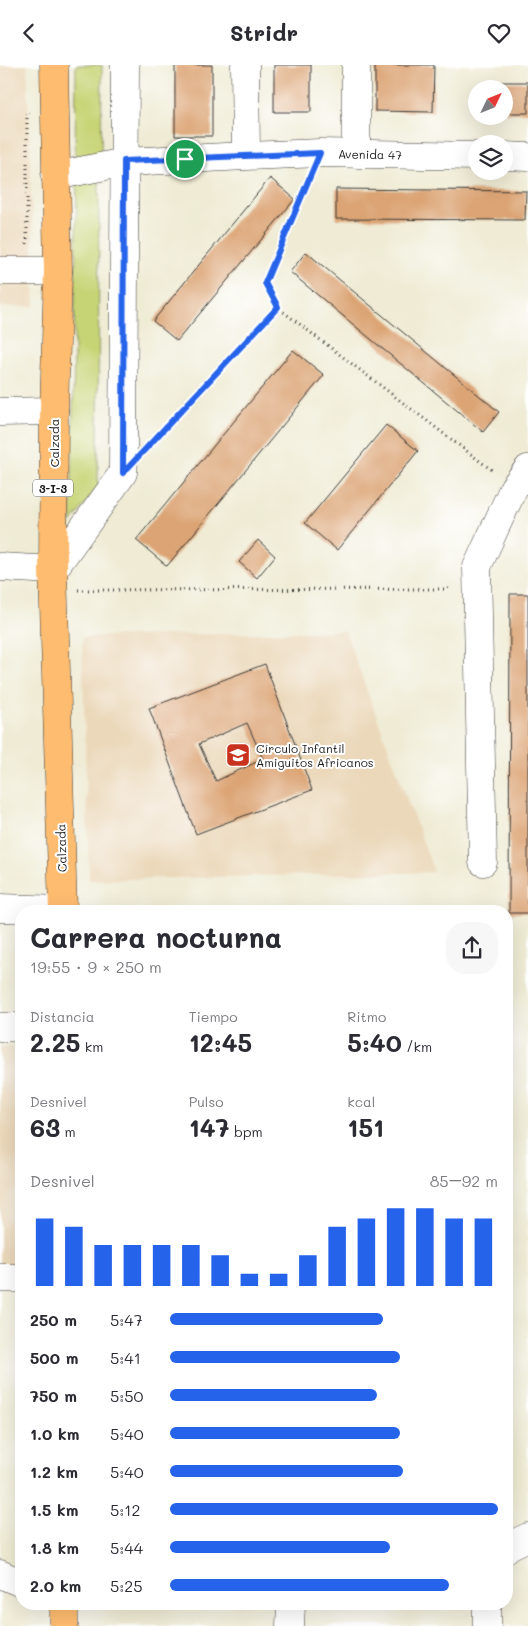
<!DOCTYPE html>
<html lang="es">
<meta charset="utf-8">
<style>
body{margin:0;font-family:Mali,sans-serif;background:#f7f7f7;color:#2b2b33;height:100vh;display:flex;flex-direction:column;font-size:19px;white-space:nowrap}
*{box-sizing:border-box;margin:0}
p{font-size:16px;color:#7c7c81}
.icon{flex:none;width:28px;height:28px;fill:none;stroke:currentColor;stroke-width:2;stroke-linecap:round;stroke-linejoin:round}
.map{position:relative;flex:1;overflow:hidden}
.drawer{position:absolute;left:15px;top:840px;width:498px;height:705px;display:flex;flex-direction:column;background:#fff;border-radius:20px;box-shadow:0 5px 20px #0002}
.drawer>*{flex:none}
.needle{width:32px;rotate:47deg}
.controls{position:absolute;left:468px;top:15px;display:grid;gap:10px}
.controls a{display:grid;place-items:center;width:45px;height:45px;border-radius:50%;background:#fff;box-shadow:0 5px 20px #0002;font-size:25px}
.pin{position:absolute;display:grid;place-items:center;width:42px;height:42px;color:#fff;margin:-21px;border:2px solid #fff;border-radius:50%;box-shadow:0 1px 5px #0007}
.round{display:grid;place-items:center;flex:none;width:52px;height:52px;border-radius:20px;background:#f7f7f7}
.head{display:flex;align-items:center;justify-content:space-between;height:85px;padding:0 15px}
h1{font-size:28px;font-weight:700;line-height:38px}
.metrics{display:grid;grid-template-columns:repeat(3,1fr);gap:8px;height:85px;padding:5px 15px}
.metrics div{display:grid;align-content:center}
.metrics b{font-size:25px;font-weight:700}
.metrics small{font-size:14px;font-weight:400}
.metrics p{font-size:14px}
.chart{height:140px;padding:10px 15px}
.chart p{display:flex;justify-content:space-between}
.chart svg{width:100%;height:90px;margin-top:5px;stroke:#2563eb;stroke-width:6}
ul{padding:0 15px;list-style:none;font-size:16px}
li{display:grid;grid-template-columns:80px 60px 1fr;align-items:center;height:38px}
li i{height:12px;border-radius:6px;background:#2563eb}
header{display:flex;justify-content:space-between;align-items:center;height:65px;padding:0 15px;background:#fff;font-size:22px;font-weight:700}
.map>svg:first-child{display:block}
.built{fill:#ebd8ba}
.green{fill:#c7d475;stroke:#727848}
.building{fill:#dca475;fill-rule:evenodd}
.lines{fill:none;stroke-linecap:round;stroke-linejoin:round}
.minor-casing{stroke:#3c3b38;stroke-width:29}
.major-casing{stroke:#3c3b38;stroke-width:29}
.path{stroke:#3c3b38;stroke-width:3;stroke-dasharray:1 4;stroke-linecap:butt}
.minor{stroke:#fff;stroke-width:28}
.major{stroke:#febc70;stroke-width:28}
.route-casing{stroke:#fff;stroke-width:10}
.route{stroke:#2563eb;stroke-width:6}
.labels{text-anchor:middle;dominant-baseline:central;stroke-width:4;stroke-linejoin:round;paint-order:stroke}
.shield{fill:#fff;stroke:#606060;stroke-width:1}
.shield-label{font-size:11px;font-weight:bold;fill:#1c1c1c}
.street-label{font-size:12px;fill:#1c1c1c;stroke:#fff}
.poi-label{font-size:12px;fill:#1c1c1c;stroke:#fff;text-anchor:start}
</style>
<header><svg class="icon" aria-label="back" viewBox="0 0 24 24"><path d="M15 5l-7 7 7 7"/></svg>Stridr<svg class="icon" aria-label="heart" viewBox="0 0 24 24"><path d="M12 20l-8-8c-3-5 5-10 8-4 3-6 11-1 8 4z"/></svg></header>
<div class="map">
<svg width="528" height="1561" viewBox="0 0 528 1561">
<rect width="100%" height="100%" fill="#fff"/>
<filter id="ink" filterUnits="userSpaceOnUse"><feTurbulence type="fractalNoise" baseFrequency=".02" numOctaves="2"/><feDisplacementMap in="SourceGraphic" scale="10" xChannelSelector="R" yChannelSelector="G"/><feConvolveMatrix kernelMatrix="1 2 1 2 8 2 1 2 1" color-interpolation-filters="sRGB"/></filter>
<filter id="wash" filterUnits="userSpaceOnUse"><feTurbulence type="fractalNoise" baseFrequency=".0096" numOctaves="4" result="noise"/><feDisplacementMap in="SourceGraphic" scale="20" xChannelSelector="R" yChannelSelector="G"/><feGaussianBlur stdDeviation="1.12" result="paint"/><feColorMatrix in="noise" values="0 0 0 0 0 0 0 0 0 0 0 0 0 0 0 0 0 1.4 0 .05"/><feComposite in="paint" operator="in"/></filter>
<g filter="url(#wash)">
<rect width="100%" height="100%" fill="#efebd4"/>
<!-- built -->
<path class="built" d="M 0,0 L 27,0 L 35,241 L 0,242 Z
M 345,566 L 434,807 L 89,815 L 82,572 Z
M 0,982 L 21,982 L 21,1199 L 0,1199 Z"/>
<!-- green -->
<path class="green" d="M 76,0 L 102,0 L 101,112 L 75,104 Z
M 99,113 L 98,422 L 71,458 L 77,116 Z"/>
<g id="blocks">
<!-- building -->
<path class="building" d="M 175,0 L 212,0 L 212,71 L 175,71 Z
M 274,0 L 311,0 L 311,47 L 274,47 Z
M 375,0 L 434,0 L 433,47 L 375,46 Z
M 487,17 L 528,17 L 528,48 L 504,48 L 504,24 L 487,24 Z
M 270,113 L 295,134 L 177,276 L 153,256 Z
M 336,124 L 526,126 L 525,155 L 336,154 Z
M 306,187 L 499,347 L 483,367 L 290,207 Z
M 293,285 L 324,310 L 167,501 L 136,475 Z
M 386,360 L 418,386 L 337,485 L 305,458 Z
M 258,475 L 275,491 L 257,513 L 239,497 Z
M 510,529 L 528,529 L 528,848 L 509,848 Z
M 265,599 L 312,725 L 196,769 L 149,643 ZM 247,658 L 263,694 L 216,716 L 199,679 Z"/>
</g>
</g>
<g filter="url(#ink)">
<use href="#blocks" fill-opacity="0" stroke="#3c3b38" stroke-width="1"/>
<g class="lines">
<defs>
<path id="minor" d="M 245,0 L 246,91
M 356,0 L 356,89
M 504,91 L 528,92
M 55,111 L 125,97 L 246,91 L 320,88 L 476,91
M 0,206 L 58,206
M 0,347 L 54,346
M 0,502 L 53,505 L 123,408 L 125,0
M 483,797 L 477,502 L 514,422 L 528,404
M 0,843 L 63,845
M 0,962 L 21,962
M 0,1213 L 21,1213
M 506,1484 L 509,1481 L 528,1472
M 0,1509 L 21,1518
M 290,1561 L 291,1539
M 487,1561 L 487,1539"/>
<path id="major" d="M 54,0 L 58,206 L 54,346 L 53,505 L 63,846
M 64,1561 L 64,1539"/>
</defs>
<!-- minor casing -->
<use href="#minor" class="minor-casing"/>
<!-- major casing -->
<use href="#major" class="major-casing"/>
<!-- path -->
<path class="path" d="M 27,48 L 27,182
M 277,242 L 265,218 L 309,114
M 150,379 L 277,242 L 493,406
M 78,525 L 452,524"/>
<!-- minor -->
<use href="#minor" class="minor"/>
<!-- major -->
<use href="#major" class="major"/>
</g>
</g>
<g class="lines" filter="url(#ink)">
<defs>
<path id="route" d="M 320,88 L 265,218 L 278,242 L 123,408 L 124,96 Z"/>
</defs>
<!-- route casing -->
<use href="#route" class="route-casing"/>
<!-- route -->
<use href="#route" class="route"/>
</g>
<!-- icons -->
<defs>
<symbol id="school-square" viewBox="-11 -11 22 22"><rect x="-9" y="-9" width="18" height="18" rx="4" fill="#c8321e" stroke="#fff"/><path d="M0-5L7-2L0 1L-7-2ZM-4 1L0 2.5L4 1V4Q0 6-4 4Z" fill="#fff"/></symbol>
</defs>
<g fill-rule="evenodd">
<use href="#school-square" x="224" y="676" width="28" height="28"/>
</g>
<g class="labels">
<!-- shield labels -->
<rect class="shield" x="33" y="414.5" width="40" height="17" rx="4"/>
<g class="shield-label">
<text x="53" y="423">3-I-3</text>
</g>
<!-- street labels -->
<g class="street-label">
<text transform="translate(370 89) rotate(1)">Avenida 47</text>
<text transform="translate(54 378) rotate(-90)">Calzada</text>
<text transform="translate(61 783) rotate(-92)">Calzada</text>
</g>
<!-- poi labels -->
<g class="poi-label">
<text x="256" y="683">Círculo Infantil<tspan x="256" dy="14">Amiguitos Africanos</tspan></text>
</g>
</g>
</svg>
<div class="controls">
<a><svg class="needle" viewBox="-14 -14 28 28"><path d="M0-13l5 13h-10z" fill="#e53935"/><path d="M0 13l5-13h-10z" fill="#7c7c81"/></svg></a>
<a><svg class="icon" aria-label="layers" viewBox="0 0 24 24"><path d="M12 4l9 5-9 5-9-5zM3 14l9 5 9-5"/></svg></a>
</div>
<div class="pin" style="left:185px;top:94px;background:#1e9e55"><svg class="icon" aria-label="arrive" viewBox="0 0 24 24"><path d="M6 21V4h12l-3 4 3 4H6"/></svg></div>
<section class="drawer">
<div class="head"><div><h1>Carrera nocturna</h1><p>19:55 · 9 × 250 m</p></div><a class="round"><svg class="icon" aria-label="share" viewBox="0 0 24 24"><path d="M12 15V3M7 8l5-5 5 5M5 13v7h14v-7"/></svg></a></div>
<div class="metrics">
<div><p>Distancia</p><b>2.25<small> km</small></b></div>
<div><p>Tiempo</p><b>12:45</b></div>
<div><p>Ritmo</p><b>5:40<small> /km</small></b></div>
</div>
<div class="metrics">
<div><p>Desnivel</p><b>63<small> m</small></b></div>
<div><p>Pulso</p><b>147<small> bpm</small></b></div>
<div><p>kcal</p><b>151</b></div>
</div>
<div class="chart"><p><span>Desnivel</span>85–92 m</p>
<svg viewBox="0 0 160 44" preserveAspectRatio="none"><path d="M5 44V11M15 44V15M25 44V24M35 44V24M45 44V24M55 44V24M65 44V29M75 44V38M85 44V38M95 44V29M105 44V15M115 44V11M125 44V6M135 44V6M145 44V11M155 44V11"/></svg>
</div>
<ul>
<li><b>250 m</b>5:47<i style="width:65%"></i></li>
<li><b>500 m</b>5:41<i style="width:70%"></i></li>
<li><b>750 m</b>5:50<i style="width:63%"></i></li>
<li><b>1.0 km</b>5:40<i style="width:70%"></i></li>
<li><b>1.2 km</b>5:40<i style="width:71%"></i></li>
<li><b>1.5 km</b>5:12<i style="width:100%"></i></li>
<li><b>1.8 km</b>5:44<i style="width:67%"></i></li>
<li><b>2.0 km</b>5:25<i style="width:85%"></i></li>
</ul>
</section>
</div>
